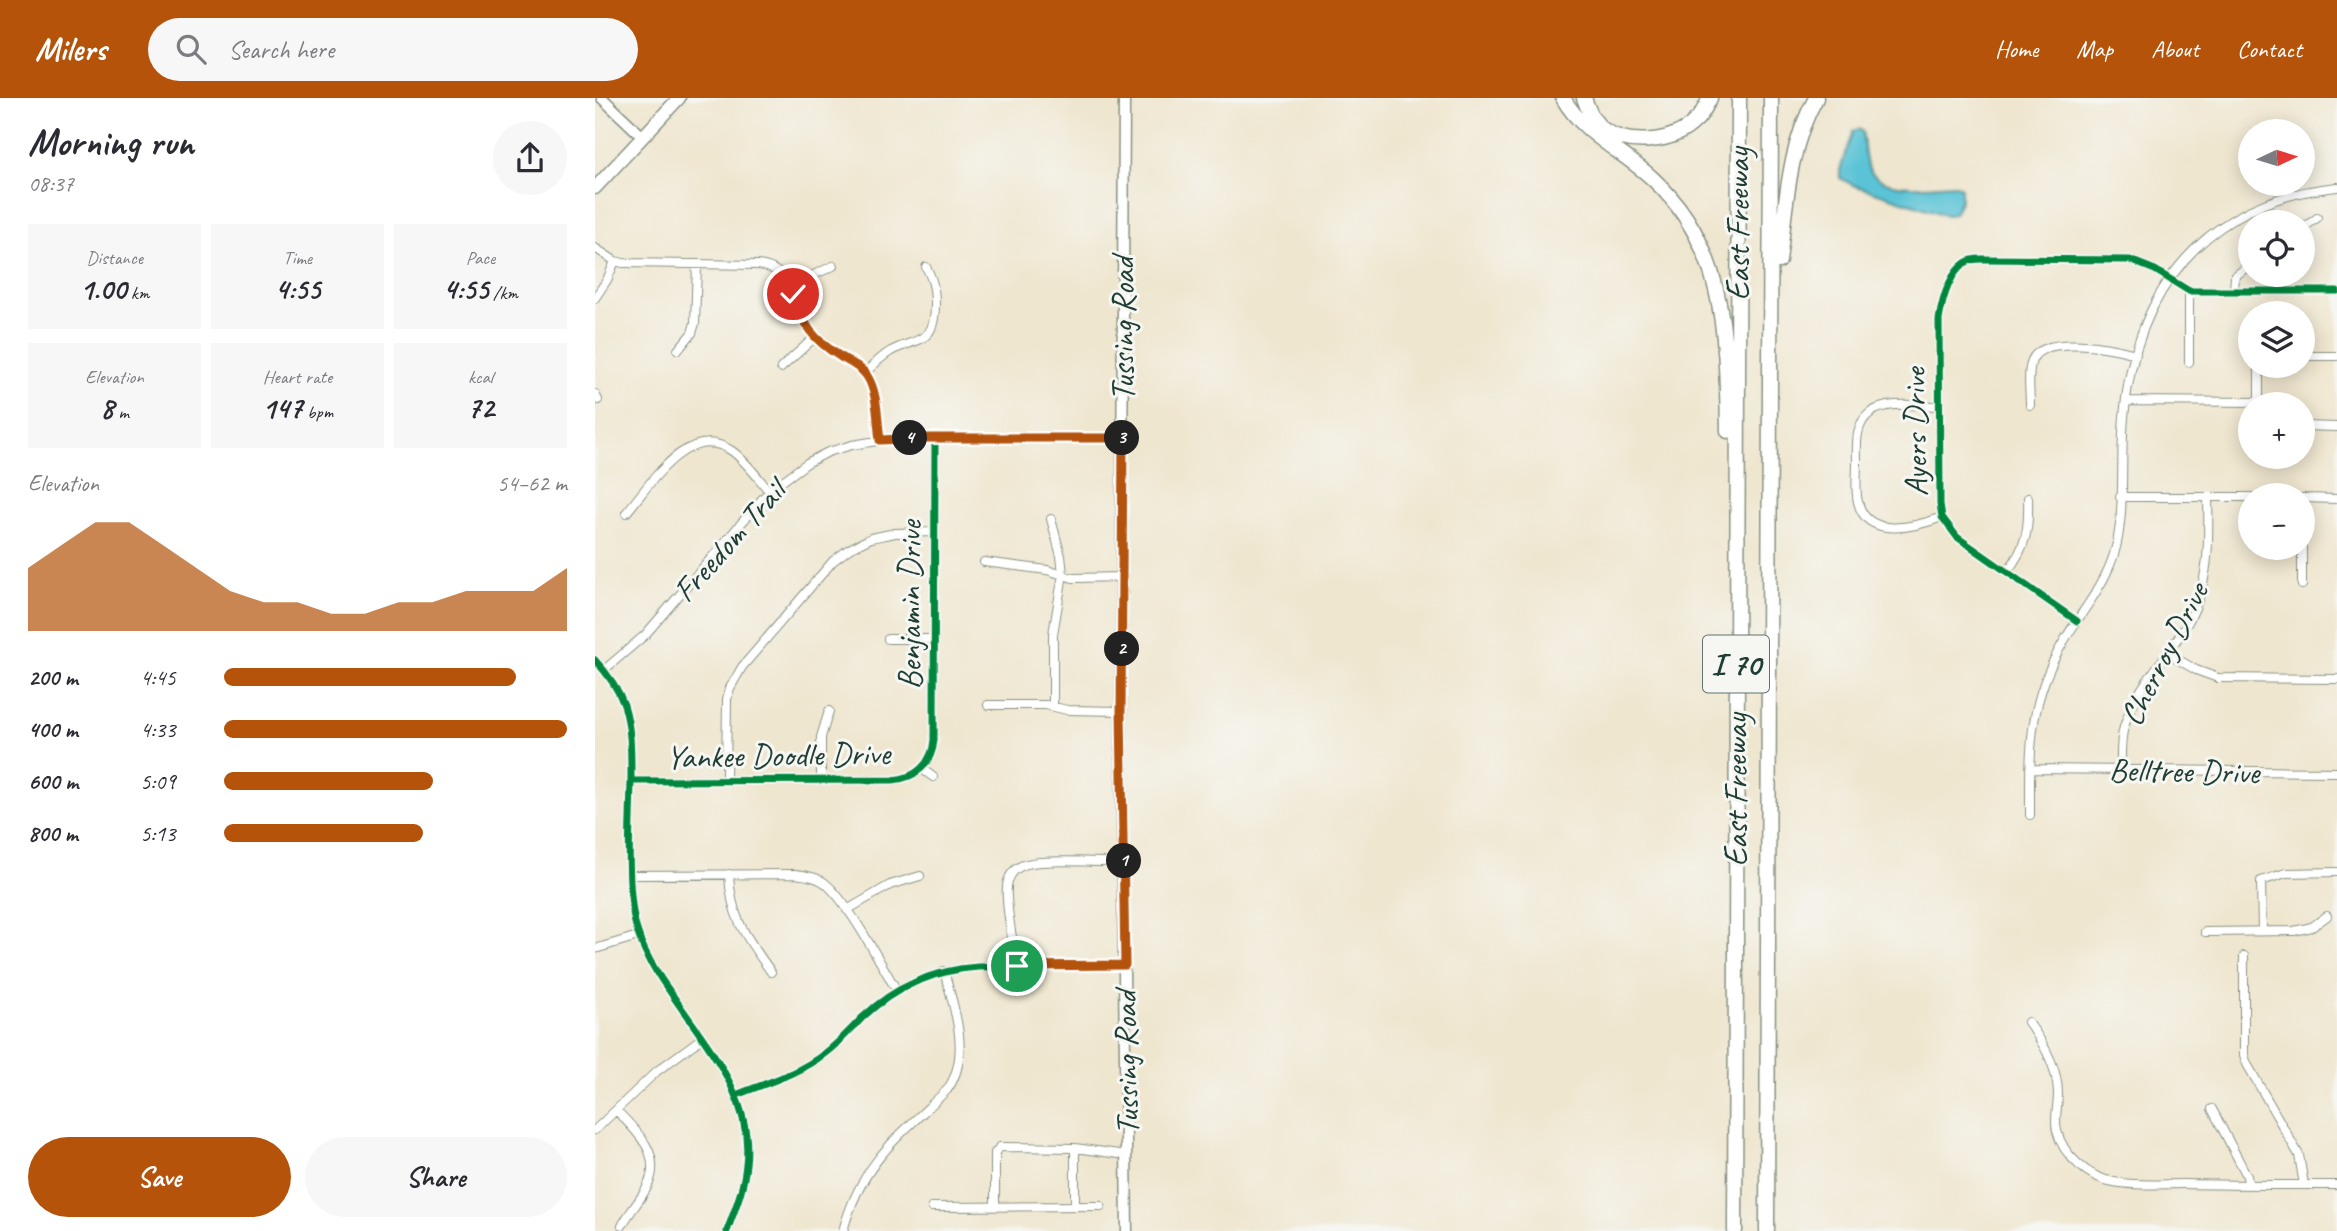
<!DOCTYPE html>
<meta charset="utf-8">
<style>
body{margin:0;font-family:Caveat,sans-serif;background:#f7f7f7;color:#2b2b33;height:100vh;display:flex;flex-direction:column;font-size:26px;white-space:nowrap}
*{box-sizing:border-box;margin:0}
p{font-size:23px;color:#7c7c81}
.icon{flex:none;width:38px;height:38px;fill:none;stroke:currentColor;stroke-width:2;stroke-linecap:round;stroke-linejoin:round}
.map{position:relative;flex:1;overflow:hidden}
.panel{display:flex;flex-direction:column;background:#fff;width:595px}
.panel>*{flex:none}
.needle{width:46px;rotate:86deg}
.fabs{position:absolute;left:1643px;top:21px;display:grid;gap:14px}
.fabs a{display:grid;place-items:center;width:77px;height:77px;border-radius:50%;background:#fff;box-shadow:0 4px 18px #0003;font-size:35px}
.pin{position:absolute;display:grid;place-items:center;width:60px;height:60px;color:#fff;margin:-30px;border:4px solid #fff;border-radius:50%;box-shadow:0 2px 7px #0007}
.km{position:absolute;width:35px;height:35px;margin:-18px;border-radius:50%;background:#222;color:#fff;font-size:19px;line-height:35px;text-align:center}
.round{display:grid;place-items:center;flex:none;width:74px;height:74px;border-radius:37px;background:#f7f7f7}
.headline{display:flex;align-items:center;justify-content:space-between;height:119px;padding:0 28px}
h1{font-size:38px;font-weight:600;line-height:52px}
.metrics{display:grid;grid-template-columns:repeat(3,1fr);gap:10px;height:119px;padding:7px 28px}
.metrics div{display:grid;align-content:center;border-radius:0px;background:#f7f7f7;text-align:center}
.metrics b{font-size:30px;font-weight:600}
.metrics small{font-size:19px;font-weight:400}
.metrics p{font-size:19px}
.chart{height:196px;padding:14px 28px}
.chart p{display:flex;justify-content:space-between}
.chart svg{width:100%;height:126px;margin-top:7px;fill:#b45309;opacity:.7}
.cta{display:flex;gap:14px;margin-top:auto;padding:14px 28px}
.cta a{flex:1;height:80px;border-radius:42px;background:#b45309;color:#fff;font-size:28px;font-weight:600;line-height:80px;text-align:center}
.cta a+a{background:#f7f7f7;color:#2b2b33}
ul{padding:0 28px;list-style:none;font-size:23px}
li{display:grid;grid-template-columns:112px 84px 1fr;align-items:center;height:52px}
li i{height:18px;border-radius:9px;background:#b45309}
header{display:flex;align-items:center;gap:42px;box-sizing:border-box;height:98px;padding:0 35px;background:#b45309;color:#fff}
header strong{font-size:33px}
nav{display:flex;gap:38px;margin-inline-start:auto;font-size:24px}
.search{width:490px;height:63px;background:#f7f7f7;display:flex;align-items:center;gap:18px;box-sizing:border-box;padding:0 24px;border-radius:38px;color:#7c7c81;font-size:26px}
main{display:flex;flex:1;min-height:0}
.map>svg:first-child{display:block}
.water{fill:#5ac3d6;stroke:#3c8085;stroke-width:2}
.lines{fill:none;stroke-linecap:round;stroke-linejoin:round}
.street-casing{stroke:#879282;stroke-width:10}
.secondary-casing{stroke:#879282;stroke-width:13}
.primary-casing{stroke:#879282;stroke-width:15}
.highway-casing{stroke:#879282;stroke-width:17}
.street{stroke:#fff;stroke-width:8}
.secondary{stroke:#fff;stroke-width:10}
.primary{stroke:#fff;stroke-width:12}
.highway{stroke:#fff;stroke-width:14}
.cycleway-casing{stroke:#f6f6f2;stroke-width:11}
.cycleway{stroke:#00873e;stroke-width:7}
.route-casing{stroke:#fff;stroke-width:14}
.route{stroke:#b45309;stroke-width:9}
.labels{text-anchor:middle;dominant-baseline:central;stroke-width:6;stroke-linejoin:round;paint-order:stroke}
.shield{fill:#f6f6f2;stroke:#60746d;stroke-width:2}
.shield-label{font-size:32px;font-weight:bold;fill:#1f3d34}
.street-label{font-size:33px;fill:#1f3d34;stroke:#f6f6f2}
</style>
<header>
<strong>Milers</strong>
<div class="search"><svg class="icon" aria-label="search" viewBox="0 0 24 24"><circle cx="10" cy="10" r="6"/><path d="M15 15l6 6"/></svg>Search here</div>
<nav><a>Home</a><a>Map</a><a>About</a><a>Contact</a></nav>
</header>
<main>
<section class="panel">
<div class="headline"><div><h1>Morning run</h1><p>08:37</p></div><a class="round"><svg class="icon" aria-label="share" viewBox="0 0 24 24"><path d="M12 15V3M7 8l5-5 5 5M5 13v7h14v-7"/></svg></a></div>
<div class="metrics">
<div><p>Distance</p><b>1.00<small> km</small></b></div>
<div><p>Time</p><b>4:55</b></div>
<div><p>Pace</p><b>4:55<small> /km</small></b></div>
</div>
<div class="metrics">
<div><p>Elevation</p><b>8<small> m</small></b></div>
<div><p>Heart rate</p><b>147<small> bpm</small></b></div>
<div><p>kcal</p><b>72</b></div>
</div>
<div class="chart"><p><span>Elevation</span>54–62 m</p>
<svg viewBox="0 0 160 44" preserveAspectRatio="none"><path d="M0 44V22L10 14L20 6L30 6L40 14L50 22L60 30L70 34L80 34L90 38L100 38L110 34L120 34L130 30L140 30L150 30L160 22V44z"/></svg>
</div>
<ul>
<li><b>200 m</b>4:45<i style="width:85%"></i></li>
<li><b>400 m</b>4:33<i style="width:100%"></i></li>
<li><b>600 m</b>5:09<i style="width:61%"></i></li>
<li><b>800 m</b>5:13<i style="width:58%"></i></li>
</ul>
<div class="cta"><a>Save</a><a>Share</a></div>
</section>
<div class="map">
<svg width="1742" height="1133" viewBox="0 0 1742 1133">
<rect width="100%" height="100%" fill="#f6f6f2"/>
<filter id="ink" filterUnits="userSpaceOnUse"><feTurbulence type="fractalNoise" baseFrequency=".0143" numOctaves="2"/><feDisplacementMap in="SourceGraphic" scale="14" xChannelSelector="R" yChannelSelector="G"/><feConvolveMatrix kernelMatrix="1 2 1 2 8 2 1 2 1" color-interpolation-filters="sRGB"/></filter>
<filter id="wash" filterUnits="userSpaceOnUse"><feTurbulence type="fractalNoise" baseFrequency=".00686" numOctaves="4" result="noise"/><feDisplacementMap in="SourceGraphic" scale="28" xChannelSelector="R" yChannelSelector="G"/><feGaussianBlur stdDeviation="1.57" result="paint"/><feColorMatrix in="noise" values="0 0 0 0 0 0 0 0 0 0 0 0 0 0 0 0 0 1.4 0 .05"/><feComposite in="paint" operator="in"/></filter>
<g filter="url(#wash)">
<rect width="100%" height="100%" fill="#efe6cf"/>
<!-- water -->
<path class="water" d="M 1263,31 L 1267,33 C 1269,44 1269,57 1272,67 C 1283,96 1336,87 1360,86 L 1366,90 L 1366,101 L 1359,116 L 1351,117 L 1258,87 L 1245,80 L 1245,72 L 1258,33 Z"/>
</g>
<g filter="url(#ink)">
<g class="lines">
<defs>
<path id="street" d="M 1708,130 L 1722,120
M 0,150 L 20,163 L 28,165 L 163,167 C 203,171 198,215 219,240 C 235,258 263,261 274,283 C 283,299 282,323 285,342
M 195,188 L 238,168
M 1639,193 L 1640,178 L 1656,166
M 0,200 L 12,182 L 20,163
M 83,252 L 97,235 L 100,225 L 102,167
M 1708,258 L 1742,258
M 1594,264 L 1594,193
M 1664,268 L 1664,306
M 186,270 L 219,240
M 270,275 C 278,267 286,259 296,253 C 323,239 340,247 340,206 C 340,191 338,182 331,169
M 0,296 L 3,302
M 1531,303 L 1664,304
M 1435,307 C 1435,293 1432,275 1437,262 C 1449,235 1519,250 1541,256
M 1344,308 C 1324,308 1292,302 1275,315 C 1259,327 1262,349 1262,366 C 1262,378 1260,392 1263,404 C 1272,442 1321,429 1347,419
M 1708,328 L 1742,329
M 1525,399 L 1656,399
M 1708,400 L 1742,401
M 31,415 C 55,387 93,323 137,353 C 151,363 163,380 174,393
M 456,421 L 466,458 L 468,476 L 458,536 L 458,608
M 389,464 L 452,472 L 478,480 L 528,479
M 1412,474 C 1432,448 1434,431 1433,400
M 1707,487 L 1707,450
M 1482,523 L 1362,439 L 1347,419 L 1345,406 L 1344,222 C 1347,203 1353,177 1370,165 C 1374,162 1381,161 1387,161 L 1535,162 L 1560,172 L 1594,193 L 1742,193
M 293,541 L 340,541
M 1572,555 L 1601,572 L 1623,580 L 1742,581
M 0,562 C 12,575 23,590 29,607 C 36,629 36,652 36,675 C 36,721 31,769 38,814 C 42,844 58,871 76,895 C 111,947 159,999 151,1066 C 149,1090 140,1111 132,1133
M 9,572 L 50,537 L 174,393 L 212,365 L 233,354 L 257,347 L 301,340 L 528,340
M 393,607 L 451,607 L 472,612 L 526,613
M 327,671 L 338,679
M 1435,671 L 1742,674
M 1526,671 C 1526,657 1525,642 1529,629 C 1540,589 1573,560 1593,524 C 1615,486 1614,443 1613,399
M 36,683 L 298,682 C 321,680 337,666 339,642 L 340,340
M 131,683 L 132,601 L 135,590 L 147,569 L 238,463 L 254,451 L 276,440 L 300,435 L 339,434
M 226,683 L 226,639 L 234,613
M 1435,717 C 1435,649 1433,604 1469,543 C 1486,514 1509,489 1519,456 C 1531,420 1525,359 1529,319 C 1540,191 1611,102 1742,89
M 134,776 C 136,822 151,838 176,874
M 36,777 L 201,776 C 209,777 219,778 227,783 C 249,796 287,868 302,893
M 252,812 L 295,787 L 325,778
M 1667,833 L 1666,783 L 1691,775 L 1742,774
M 1610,834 L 1699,833 L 1717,829 L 1732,818
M 0,851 L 43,838
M 1649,858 L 1649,957 L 1652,966 L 1704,1057 L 1709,1087
M 422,868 C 419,849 408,798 413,783 C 416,774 423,768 432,766 C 452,761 487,764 508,764
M 1433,924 C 1448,944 1463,970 1463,996 C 1463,1008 1459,1022 1462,1033 C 1468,1058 1494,1080 1519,1084 C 1538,1088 1567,1086 1588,1086 C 1639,1087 1691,1087 1742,1087
M 141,997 C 171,985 203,976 229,956 C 243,946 255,932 268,919 C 301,888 338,872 383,869 L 530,867
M 1617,1011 L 1652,1078 L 1653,1086
M 21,1012 C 40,1032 68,1055 53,1087 C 47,1101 34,1114 27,1128
M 0,1032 L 62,973 L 107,940
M 480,1050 L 480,1108
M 400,1108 L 400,1055 L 405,1049 L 480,1050 L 531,1057
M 337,1109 L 506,1108
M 248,1133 C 266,1065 303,1039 352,992 C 377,958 359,909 349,873"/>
<path id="secondary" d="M 7,0 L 48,39
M 529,0 L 526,613 L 532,1133"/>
<path id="primary" d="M 0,90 L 84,0"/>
<path id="highway" d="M 968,0 C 989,37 1028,53 1058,81 C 1132,149 1131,241 1133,333
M 989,0 C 993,11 998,25 1009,32 C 1034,49 1079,45 1100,23 C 1107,17 1111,8 1115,0
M 1184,163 C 1191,108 1193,49 1221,0
M 1140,1133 L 1144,0
M 1172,1133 L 1176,0"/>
</defs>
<!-- street casing -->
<use href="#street" class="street-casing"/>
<!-- secondary casing -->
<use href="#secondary" class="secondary-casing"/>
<!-- primary casing -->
<use href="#primary" class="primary-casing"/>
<!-- highway casing -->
<use href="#highway" class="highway-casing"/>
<!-- street -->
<use href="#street" class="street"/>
<!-- secondary -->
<use href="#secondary" class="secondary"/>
<!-- primary -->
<use href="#primary" class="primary"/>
<!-- highway -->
<use href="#highway" class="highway"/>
<defs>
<path id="cycleway" d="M 1482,523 L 1362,439 L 1347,419 L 1345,406 L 1344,222 C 1347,203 1353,177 1370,165 C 1374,162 1381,161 1387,161 L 1535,162 L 1560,172 L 1594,193 L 1742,193
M 0,562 C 12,575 23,590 29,607 C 36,629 36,652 36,675 C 36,721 31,769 38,814 C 42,844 58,871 76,895 C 111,947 159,999 151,1066 C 149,1090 140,1111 132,1133
M 36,683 L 298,682 C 321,680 337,666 339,642 L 340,340
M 141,997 C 171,985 203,976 229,956 C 243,946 255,932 268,919 C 301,888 338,872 383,869 L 530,867"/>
</defs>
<!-- cycleway casing -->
<use href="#cycleway" class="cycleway-casing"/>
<!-- cycleway -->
<use href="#cycleway" class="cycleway"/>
</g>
</g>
<g class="lines" filter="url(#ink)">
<defs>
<path id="route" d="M 198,196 C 208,227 217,241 246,259 C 255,264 266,269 272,278 C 283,295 282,321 285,342 L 328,340 L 528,340 L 526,613 L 530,867 L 422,868"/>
</defs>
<!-- route casing -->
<use href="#route" class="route-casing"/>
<!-- route -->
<use href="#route" class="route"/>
</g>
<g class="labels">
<!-- shield labels -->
<rect class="shield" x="1108" y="537.5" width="66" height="57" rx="5"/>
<g class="shield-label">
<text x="1141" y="566">I 70</text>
</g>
<!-- street labels -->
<g class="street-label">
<text transform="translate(1143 126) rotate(-90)">East Freeway</text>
<text transform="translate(528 231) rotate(-90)">Tussing Road</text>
<text transform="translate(1320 334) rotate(-91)">Ayers Drive</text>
<text transform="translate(134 443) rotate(-48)">Freedom Trail</text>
<text transform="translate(315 507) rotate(-90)">Benjamin Drive</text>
<text transform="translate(1569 556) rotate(-63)">Cherroy Drive</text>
<text transform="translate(183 657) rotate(-1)">Yankee Doodle Drive</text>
<text transform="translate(1589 673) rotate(1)">Belltree Drive</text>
<text transform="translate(1141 692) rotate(-90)">East Freeway</text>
<text transform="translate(531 965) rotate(-91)">Tussing Road</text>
</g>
</g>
</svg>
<div class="fabs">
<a><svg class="needle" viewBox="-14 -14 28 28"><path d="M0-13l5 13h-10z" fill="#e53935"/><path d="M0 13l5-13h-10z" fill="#7c7c81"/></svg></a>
<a><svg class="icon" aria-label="locate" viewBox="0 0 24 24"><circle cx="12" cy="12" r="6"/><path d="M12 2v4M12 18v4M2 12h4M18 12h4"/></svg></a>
<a><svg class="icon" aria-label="layers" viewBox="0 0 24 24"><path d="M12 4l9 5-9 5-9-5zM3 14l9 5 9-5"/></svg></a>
<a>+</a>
<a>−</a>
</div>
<div class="pin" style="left:422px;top:868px;background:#1e9e55"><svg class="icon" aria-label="arrive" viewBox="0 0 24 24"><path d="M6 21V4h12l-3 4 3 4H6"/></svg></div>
<div class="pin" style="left:198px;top:196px;background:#d93025"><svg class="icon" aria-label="check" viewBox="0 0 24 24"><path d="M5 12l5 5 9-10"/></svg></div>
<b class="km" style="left:529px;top:763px">1</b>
<b class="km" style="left:527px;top:551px">2</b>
<b class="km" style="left:527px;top:340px">3</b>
<b class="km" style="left:315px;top:340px">4</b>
</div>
</main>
